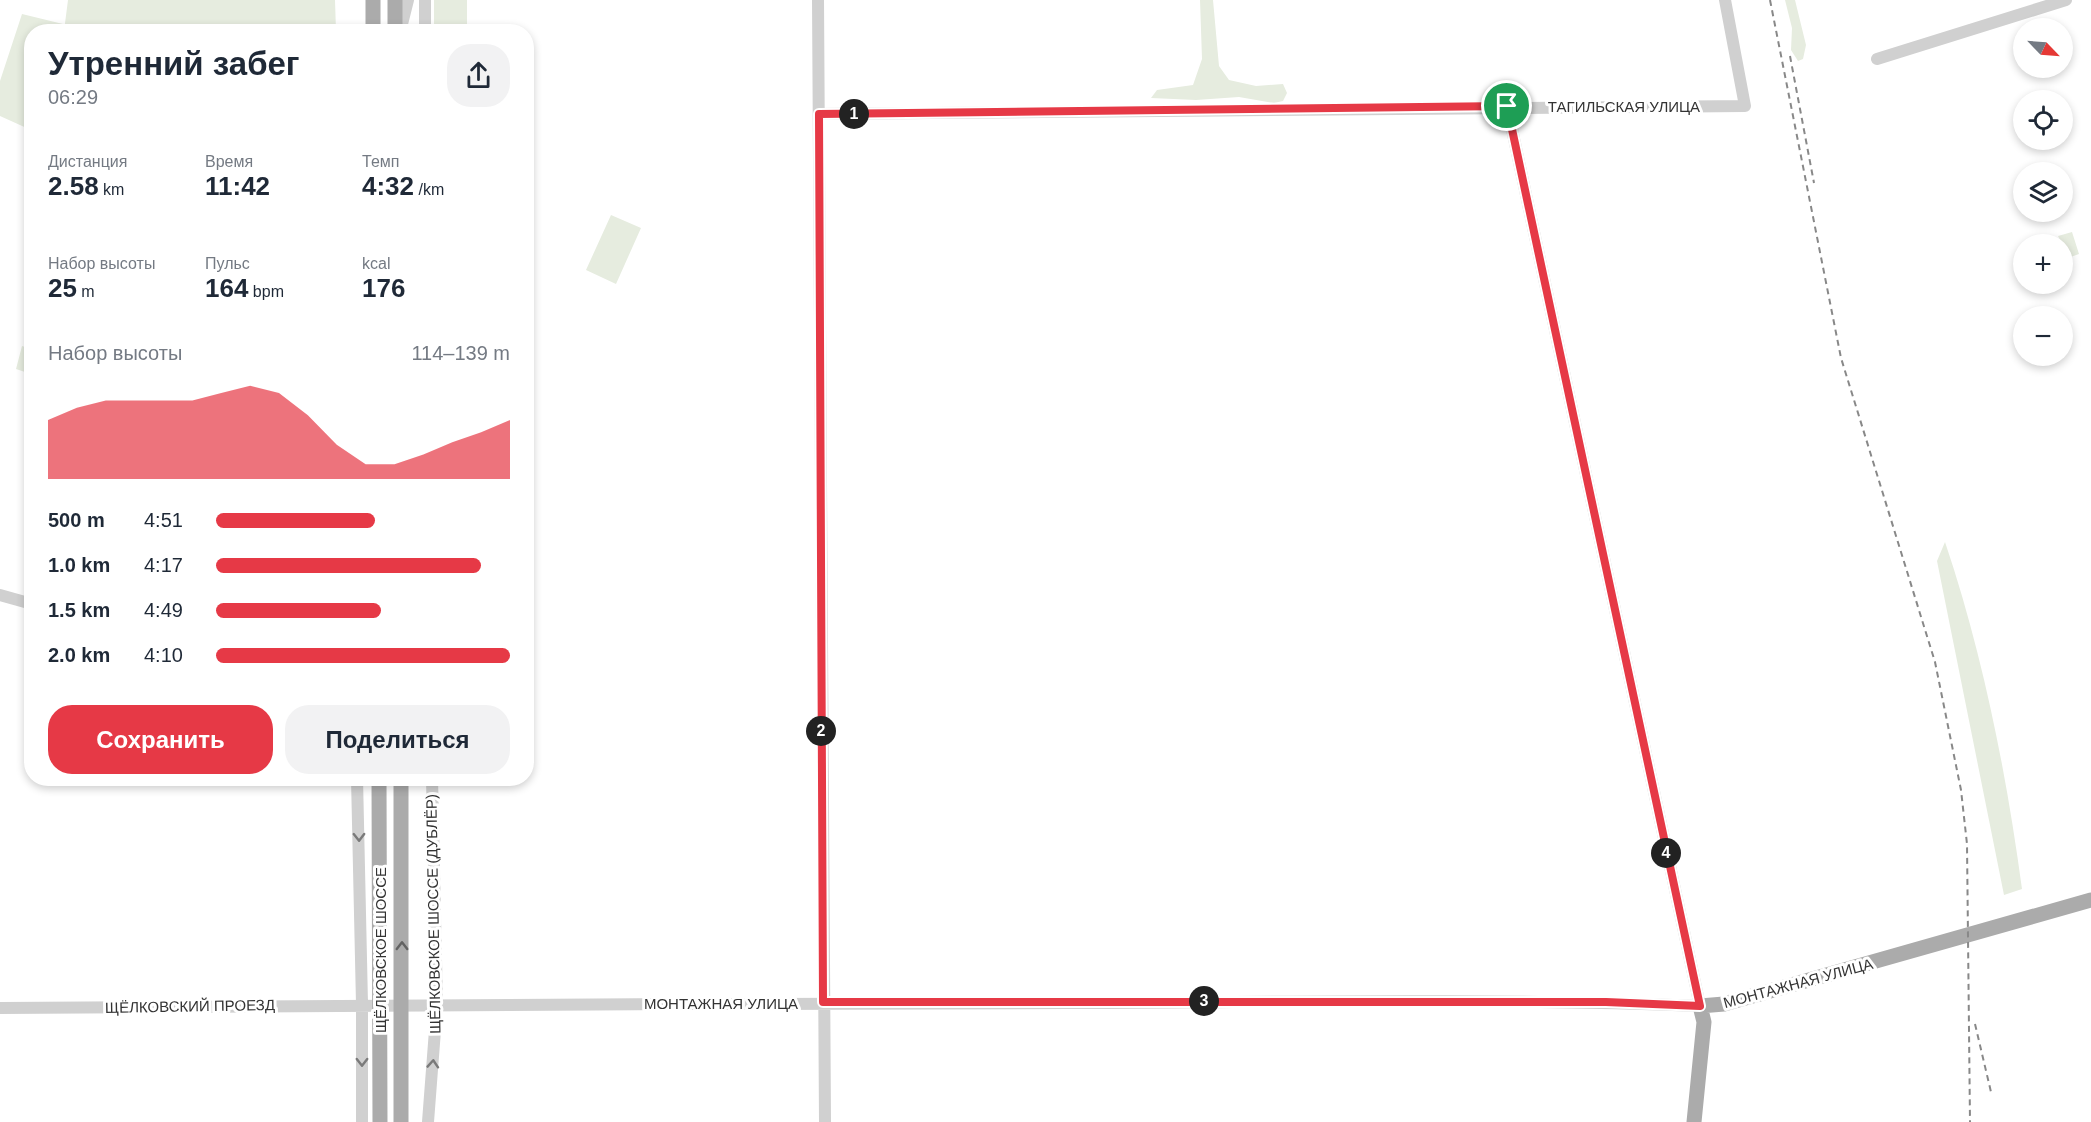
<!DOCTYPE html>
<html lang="ru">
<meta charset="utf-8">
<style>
body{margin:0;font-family:Helvetica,sans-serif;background:#f2f2f3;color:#1f2937;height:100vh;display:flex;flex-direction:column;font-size:22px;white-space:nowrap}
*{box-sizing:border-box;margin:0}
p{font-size:20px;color:#747a83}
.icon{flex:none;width:33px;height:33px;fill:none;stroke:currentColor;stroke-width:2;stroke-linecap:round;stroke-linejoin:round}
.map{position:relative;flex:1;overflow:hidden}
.sheet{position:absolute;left:24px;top:24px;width:510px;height:762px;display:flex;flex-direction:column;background:#fff;border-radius:24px;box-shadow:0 3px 9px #0003}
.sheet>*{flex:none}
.needle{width:39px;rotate:115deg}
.buttons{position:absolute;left:2013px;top:18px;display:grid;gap:12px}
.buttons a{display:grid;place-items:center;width:60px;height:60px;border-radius:50%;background:#fff;box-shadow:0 3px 9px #0003;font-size:30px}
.pin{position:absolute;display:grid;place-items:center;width:51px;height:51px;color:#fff;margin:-26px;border:3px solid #fff;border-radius:50%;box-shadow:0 2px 6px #0007}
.km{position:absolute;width:30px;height:30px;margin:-15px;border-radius:50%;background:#222;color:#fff;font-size:16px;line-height:30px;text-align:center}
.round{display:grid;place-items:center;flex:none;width:63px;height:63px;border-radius:24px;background:#f2f2f3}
.headline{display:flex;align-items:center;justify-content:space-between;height:102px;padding:0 24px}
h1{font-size:33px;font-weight:600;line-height:45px}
.metrics{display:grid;grid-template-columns:repeat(3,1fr);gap:9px;height:102px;padding:6px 24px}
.metrics div{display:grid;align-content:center}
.metrics b{font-size:26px;font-weight:600}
.metrics small{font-size:16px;font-weight:400}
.metrics p{font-size:16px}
.chart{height:168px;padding:12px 24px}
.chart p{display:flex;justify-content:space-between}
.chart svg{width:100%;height:108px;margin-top:6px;fill:#e63946;opacity:.7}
.action{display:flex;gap:12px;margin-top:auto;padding:12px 24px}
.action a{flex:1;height:69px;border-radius:24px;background:#e63946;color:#fff;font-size:24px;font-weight:600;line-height:69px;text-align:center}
.action a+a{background:#f2f2f3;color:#1f2937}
ul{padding:0 24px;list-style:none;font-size:20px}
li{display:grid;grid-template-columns:96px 72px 1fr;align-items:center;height:45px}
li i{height:15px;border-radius:8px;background:#e63946}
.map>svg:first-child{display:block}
.green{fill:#e6ecdf}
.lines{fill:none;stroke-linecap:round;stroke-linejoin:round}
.minor{stroke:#d0d0d0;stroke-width:12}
.major{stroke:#ababab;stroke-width:15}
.rail{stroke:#888;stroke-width:2;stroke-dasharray:6 4.5;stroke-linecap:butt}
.oneway{stroke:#7a7a7a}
.oneway2{stroke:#636363}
.route-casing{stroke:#fff;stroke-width:12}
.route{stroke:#e63946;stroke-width:8}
.labels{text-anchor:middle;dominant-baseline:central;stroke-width:6;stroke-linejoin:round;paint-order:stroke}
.street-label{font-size:15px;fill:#333;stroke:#fff}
</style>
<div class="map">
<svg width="2091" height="1122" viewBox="0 0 2091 1122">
<rect width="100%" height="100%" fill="#fff"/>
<!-- green -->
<path class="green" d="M 68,0 L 335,0 L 336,31 L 64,31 Z
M 434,0 L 467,0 L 467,31 L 434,31 Z
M 1200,0 L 1213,0 L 1219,66 L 1229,80 L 1256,86 L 1283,84 L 1287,93 L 1283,101 L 1274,103 L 1239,97 L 1196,100 L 1151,98 L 1157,90 L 1193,85 L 1202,59 Z
M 1785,0 L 1795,0 L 1806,45 L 1803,59 L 1798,61 L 1791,50 L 1792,28 Z
M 22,14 L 63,24 L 62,31 L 32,32 L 31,130 L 0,116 L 0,81 Z
M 611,215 L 641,228 L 616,284 L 586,270 Z
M 2072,232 L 2079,254 L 2065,259 L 2062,244 L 2058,236 Z
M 22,346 L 31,349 L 31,374 L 16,369 Z
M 1945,542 C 1983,655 2006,771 2022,889 L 2004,895 L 1937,561 Z"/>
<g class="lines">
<!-- minor -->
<path class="minor" d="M 425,0 L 425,32
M 818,0 L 825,1122
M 400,32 L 408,0
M 1877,59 L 2066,0
M 819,114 L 1745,106 L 1725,0
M 0,595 L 32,604
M 357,778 L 362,1004 L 362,1122
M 0,1008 C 356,1003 712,1005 1068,1003 C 1278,1002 1489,998 1700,1006 L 1507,106
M 428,1122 L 437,1004 L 432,778"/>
<!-- major -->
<path class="major" d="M 373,0 L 373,32
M 395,0 L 395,32
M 379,778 L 380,1122
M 401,778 L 401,1122
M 1694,1122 L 1704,1022 L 1700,1006 L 1724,1004 L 2091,900"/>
<!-- rail -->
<path class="rail" d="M 1770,0 L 1841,358 L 1935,662 L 1961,790 L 1967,844 L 1970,1122
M 1790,56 L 1814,183
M 1975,1024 L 1991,1092"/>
</g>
<!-- one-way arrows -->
<defs><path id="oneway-chevron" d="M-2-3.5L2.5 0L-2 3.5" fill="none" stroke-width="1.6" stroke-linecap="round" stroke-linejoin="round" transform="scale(1.5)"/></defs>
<g class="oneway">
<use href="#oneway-chevron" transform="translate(359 837) rotate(89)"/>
<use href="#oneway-chevron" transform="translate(362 1062) rotate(90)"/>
<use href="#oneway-chevron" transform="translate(433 1064) rotate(-86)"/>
</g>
<use class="oneway2" href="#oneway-chevron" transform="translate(402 946) rotate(-90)"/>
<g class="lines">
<defs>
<path id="route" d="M 1507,106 L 1700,1006 L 1606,1002 L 823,1002 L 819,114 Z"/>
</defs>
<!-- route casing -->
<use href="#route" class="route-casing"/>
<!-- route -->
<use href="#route" class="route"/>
</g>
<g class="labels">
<!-- street labels -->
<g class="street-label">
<text x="1624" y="106">ТАГИЛЬСКАЯ УЛИЦА</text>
<text transform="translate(433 914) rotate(-91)">ЩЁЛКОВСКОЕ ШОССЕ (ДУБЛЁР)</text>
<text transform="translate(380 950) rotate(-90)">ЩЁЛКОВСКОЕ ШОССЕ</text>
<text transform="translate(1798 983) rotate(-15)">МОНТАЖНАЯ УЛИЦА</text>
<text x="721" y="1003">МОНТАЖНАЯ УЛИЦА</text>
<text transform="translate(190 1006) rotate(-1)">ЩЁЛКОВСКИЙ ПРОЕЗД</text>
</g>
</g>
</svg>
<div class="buttons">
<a><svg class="needle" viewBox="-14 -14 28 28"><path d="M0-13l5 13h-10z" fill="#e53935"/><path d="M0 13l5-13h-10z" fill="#747a83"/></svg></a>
<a><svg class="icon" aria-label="locate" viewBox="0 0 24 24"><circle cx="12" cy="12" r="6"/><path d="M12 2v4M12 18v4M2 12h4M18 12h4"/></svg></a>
<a><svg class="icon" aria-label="layers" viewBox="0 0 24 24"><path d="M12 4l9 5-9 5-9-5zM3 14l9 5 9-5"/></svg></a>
<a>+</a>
<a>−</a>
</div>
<div class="pin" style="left:1507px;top:106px;background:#1e9e55"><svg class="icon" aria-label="arrive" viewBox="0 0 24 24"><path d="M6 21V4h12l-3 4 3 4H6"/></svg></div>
<b class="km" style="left:854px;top:114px">1</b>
<b class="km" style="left:821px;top:731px">2</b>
<b class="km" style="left:1204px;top:1001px">3</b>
<b class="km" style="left:1666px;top:853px">4</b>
<section class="sheet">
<div class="headline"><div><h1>Утренний забег</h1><p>06:29</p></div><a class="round"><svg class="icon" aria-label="share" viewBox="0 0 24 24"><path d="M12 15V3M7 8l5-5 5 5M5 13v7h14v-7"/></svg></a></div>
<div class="metrics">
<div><p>Дистанция</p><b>2.58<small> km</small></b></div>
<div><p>Время</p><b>11:42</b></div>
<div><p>Темп</p><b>4:32<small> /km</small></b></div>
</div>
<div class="metrics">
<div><p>Набор высоты</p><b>25<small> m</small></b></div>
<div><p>Пульс</p><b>164<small> bpm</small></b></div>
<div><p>kcal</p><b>176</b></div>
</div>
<div class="chart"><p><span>Набор высоты</span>114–139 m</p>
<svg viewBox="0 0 160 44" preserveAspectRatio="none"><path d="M0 44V20L10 15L20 12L30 12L40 12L50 12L60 9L70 6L80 9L90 18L100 30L110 38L120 38L130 34L140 29L150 25L160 20V44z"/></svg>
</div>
<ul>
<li><b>500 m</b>4:51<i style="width:54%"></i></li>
<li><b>1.0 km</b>4:17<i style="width:90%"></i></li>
<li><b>1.5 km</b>4:49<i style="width:56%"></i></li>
<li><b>2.0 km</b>4:10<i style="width:100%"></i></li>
</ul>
<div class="action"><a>Сохранить</a><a>Поделиться</a></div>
</section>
</div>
